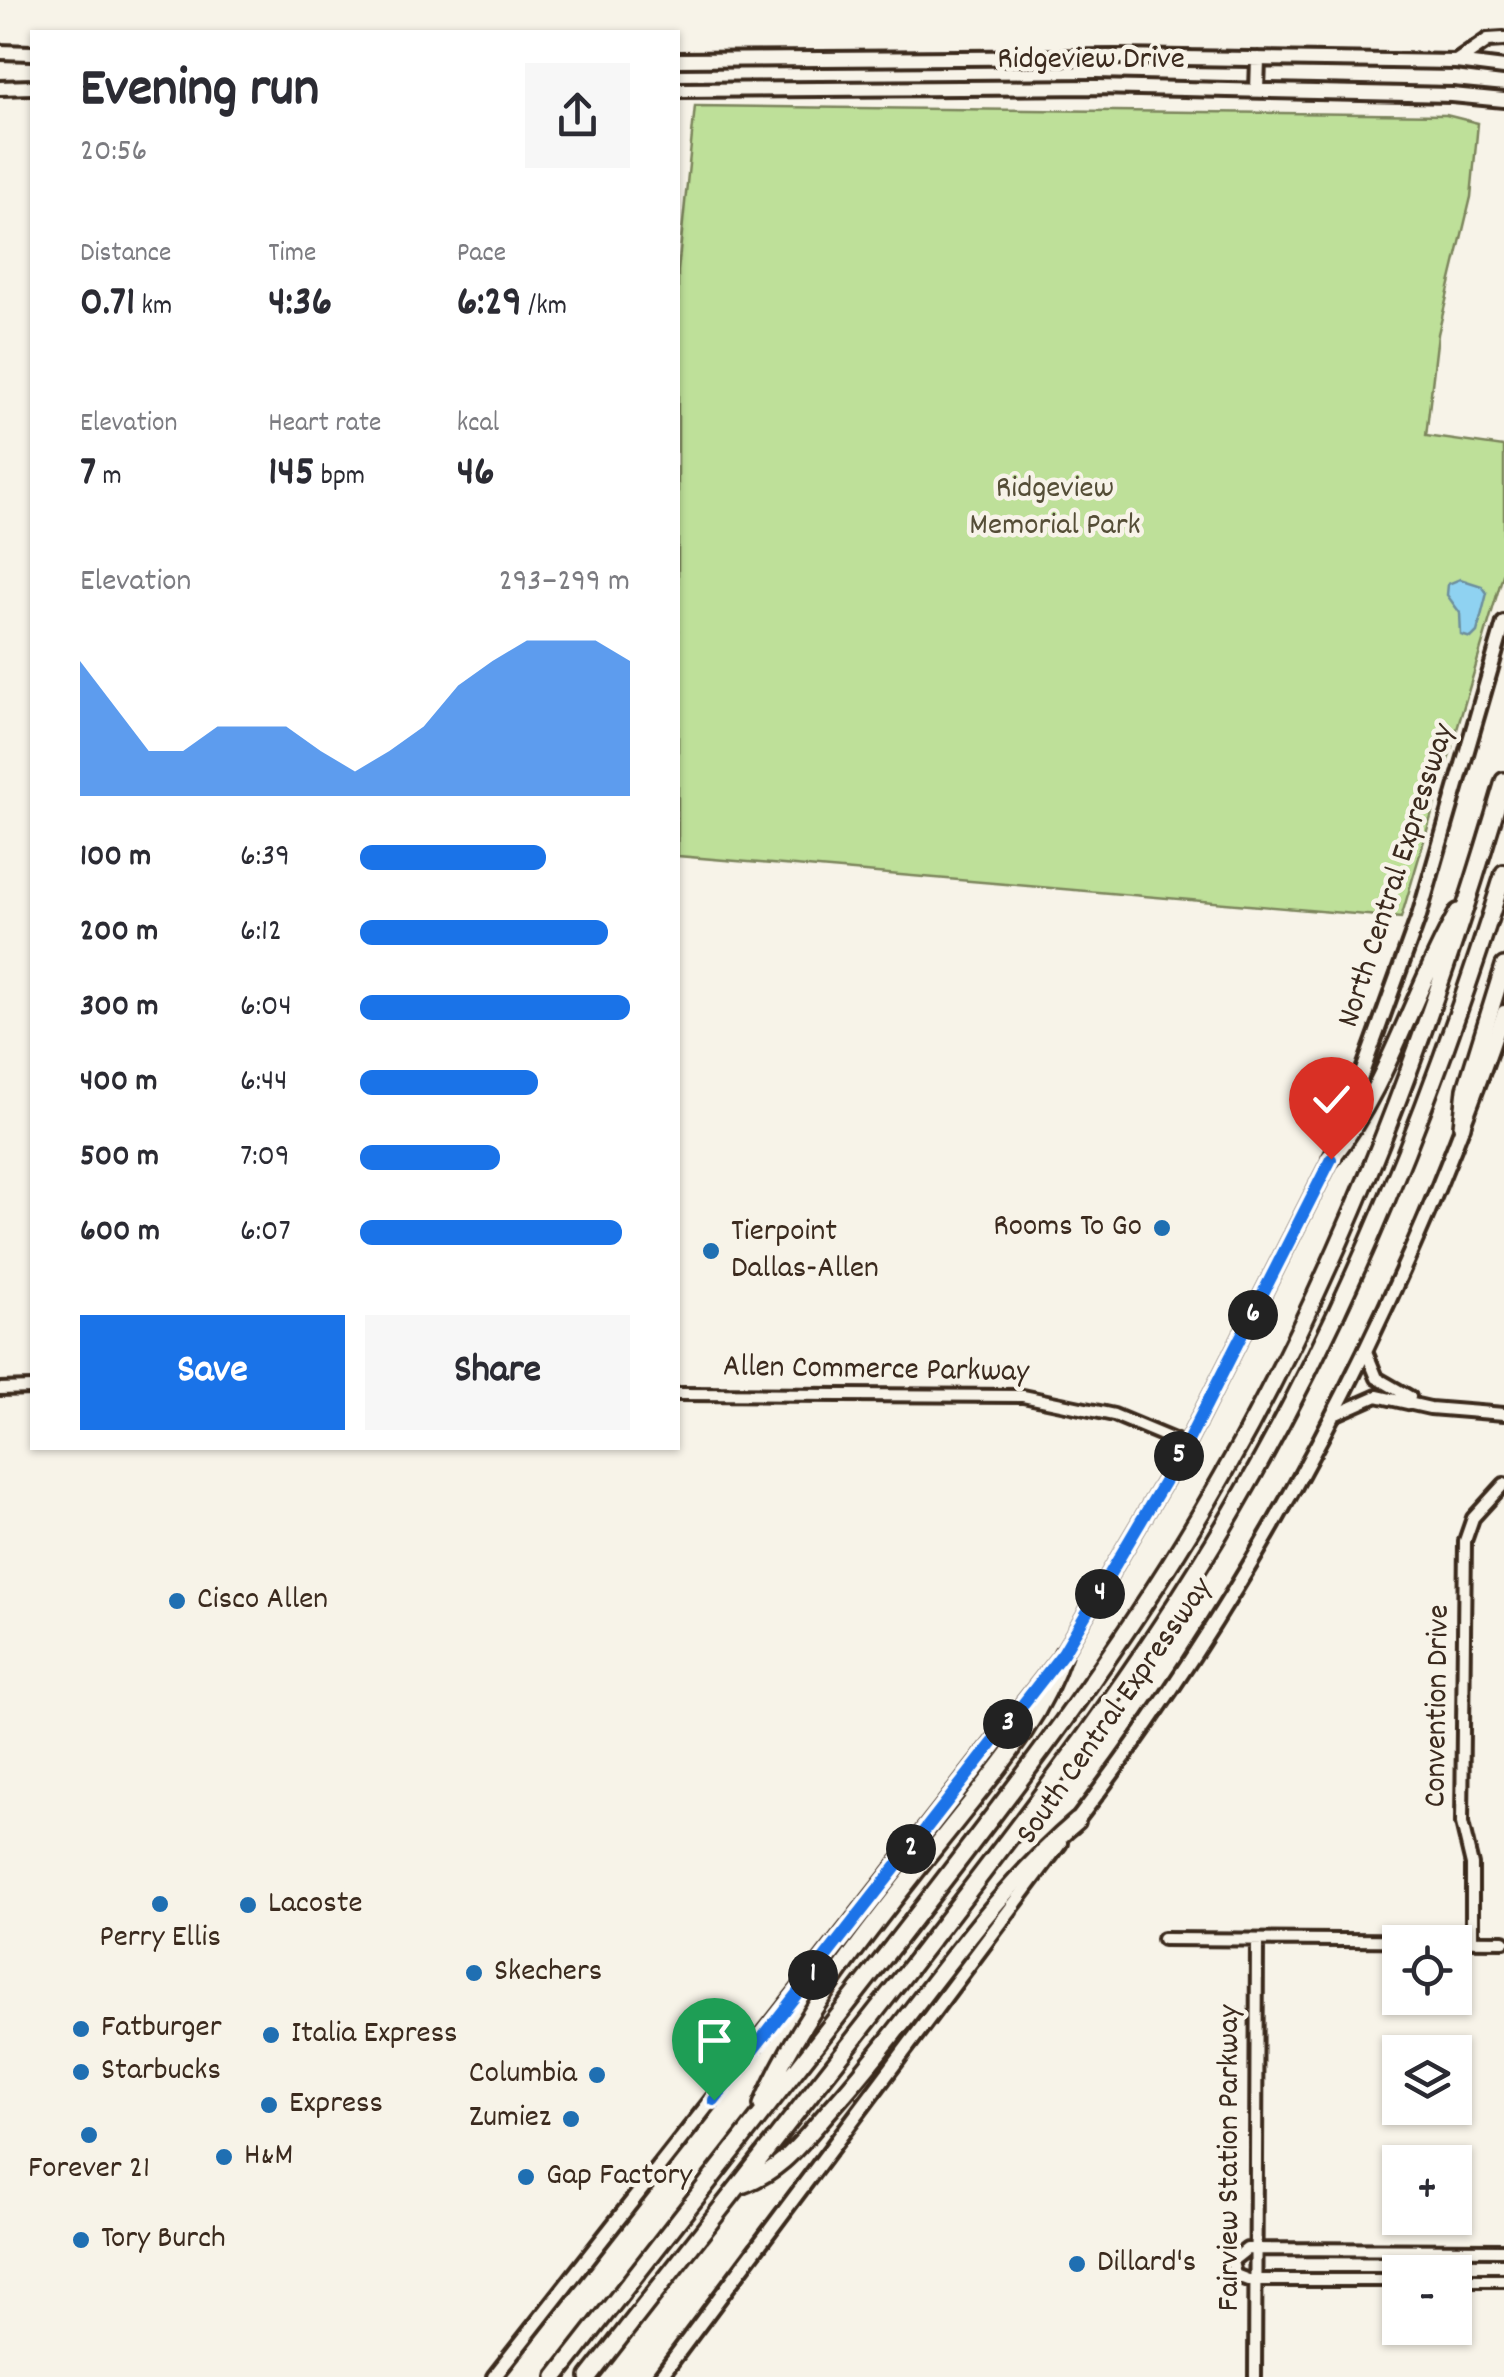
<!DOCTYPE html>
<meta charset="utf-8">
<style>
body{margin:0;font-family:Dekko,sans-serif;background:#f7f7f7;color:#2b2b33;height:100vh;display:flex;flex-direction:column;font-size:38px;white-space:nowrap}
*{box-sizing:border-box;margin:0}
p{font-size:32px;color:#7c7c81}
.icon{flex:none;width:55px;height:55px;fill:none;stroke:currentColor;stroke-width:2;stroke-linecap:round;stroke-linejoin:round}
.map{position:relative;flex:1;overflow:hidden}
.panel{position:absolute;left:30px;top:30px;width:650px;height:1420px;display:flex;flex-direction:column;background:#fff;border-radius:0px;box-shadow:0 2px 8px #0004}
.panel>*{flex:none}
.controls{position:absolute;left:1382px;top:1925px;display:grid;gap:20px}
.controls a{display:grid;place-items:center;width:90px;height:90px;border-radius:0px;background:#fff;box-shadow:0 2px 8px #0004;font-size:50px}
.pin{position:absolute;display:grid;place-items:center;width:85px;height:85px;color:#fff;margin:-102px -42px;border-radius:50% 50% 50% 0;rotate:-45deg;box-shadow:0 0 10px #0007}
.pin .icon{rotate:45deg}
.km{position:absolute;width:50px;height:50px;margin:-25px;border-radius:50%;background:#222;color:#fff;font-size:28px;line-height:50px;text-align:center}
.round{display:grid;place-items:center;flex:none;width:105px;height:105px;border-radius:0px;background:#f7f7f7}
.overview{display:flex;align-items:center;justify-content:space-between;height:170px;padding:0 50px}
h1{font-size:55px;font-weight:700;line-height:75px}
.figures{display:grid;grid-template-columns:repeat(3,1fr);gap:15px;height:170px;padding:10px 50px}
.figures div{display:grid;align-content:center}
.figures b{font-size:42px;font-weight:700}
.figures small{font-size:28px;font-weight:400}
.figures p{font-size:28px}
.chart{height:280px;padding:20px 50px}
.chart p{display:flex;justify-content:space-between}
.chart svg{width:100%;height:180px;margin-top:10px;fill:#1a73e8;opacity:.7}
.button{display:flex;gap:20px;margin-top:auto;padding:20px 50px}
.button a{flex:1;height:115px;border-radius:0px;background:#1a73e8;color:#fff;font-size:40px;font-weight:700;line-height:115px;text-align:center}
.button a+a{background:#f7f7f7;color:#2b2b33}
ul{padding:0 50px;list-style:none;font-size:32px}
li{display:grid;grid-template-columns:160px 120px 1fr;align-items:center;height:75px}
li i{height:25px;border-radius:12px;background:#1a73e8}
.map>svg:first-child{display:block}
.green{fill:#bee099;stroke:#7c855c;stroke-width:2.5}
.water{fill:#8fd2f1;stroke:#6d8f9d;stroke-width:2.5}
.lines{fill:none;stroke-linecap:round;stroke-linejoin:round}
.minor-casing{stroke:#3b2a1e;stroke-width:18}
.major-casing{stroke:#3b2a1e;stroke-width:20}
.highway-casing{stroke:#3b2a1e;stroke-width:22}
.minor{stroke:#f7f3e8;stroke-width:10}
.major{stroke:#f7f3e8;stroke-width:12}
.highway{stroke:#f7f3e8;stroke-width:15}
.route-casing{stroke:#fff;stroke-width:20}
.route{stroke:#1a73e8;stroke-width:12}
.poi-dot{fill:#1f6fb2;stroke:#f7f3e8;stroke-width:4}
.labels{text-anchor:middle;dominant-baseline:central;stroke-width:9;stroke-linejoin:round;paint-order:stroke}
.street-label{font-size:32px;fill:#3b2a1e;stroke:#f7f3e8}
.park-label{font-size:32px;fill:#554e37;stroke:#f7f3e8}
.poi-label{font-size:32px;fill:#3b2a1e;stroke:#f7f3e8;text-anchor:start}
</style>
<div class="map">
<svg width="1504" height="2377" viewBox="0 0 1504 2377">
<rect width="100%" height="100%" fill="#f7f3e8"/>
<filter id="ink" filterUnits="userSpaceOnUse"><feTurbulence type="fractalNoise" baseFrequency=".01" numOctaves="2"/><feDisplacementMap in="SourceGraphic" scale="20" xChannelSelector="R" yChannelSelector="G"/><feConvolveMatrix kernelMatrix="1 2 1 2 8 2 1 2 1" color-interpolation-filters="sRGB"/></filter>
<g filter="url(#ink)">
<!-- green -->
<path class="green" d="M 695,106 L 1446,115 L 1478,123 L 1471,197 L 1438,334 L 1426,436 L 1504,447 L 1504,571 L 1401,918 L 678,856 L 678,271 Z"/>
<!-- water -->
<path class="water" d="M 1460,579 L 1482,586 L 1487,593 L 1477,632 L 1471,638 L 1461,635 L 1460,613 L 1447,595 L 1448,584 Z"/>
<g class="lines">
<defs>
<path id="minor" d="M 1365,1349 L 1377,1378 L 1410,1397
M 0,1389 L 32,1388
M 678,1394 L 1023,1396 L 1114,1415 L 1186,1445
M 1332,1416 L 1377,1396 L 1430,1408 L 1504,1414
M 1163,1939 L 1504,1941
M 1472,1941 L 1472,1865 L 1462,1823 L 1465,1541 L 1473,1518 L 1504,1484
M 1400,2280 L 1248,2280 L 1235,2275 L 1232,2261 L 1247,2249 L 1504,2250
M 1455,2280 L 1504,2280
M 1255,2377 L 1257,1940"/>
<path id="major" d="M 0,52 L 32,53
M 678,60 L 1117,57 L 1456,62 L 1504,68
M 1456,62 L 1488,40 L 1504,39
M 0,88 L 32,87
M 678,90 L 1096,87 L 1452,95 L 1504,100
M 1257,90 L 1258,59
M 1072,1827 C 1260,1583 1405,1303 1504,1012
M 494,2377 L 1063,1653 L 1186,1445 L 1331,1159 L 1419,916 L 1504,623
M 660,2377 L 1060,1843"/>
<path id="highway" d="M 1462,1126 L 1466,1089 L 1504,966
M 1331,1159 C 1389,1084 1412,993 1458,912
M 762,2105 C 802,2008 891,1903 957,1820 C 999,1767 1042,1718 1063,1653
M 739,2186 C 785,2170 803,2139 835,2104 C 918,2012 983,1901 1077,1821
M 556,2377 C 669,2234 780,2090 892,1947 C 1010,1795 1127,1645 1222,1477 C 1347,1257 1433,1023 1504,781
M 589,2377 C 695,2241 802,2105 908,1970 C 1023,1821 1138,1674 1232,1512 C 1350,1310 1435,1095 1504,873"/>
</defs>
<!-- minor casing -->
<use href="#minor" class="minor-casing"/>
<!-- major casing -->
<use href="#major" class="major-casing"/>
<!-- highway casing -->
<use href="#highway" class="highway-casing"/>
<!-- minor -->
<use href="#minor" class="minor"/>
<!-- major -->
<use href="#major" class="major"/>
<!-- highway -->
<use href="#highway" class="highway"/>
</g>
</g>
<g class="lines" filter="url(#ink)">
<defs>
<path id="route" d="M 714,2100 L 1063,1653 L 1186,1445 L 1331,1159"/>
</defs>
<!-- route casing -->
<use href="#route" class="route-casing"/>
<!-- route -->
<use href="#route" class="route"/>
</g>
<!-- markers -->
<g class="poi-dot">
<circle cx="1162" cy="1228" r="10"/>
<circle cx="711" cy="1251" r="10"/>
<circle cx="177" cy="1601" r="10"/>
<circle cx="160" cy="1904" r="10"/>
<circle cx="248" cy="1905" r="10"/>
<circle cx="474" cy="1973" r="10"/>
<circle cx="81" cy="2029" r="10"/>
<circle cx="271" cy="2035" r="10"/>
<circle cx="81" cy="2072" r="10"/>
<circle cx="597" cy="2075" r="10"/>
<circle cx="269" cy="2105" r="10"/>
<circle cx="571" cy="2119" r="10"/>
<circle cx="89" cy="2135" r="10"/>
<circle cx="224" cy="2157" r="10"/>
<circle cx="526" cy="2177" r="10"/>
<circle cx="81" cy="2240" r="10"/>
<circle cx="1077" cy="2264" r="10"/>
</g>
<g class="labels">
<!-- street labels -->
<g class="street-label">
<text x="1091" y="61">Ridgeview Drive</text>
<text transform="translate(1398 876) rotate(-72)">North Central Expressway</text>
<text transform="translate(876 1371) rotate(1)">Allen Commerce Parkway</text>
<text transform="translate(1439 1706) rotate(-89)">Convention Drive</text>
<text transform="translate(1116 1712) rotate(-55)">South Central Expressway</text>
<text transform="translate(1231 2158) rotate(-90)">Fairview Station Parkway</text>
</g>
<!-- park labels -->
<g class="park-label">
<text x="1055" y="490">Ridgeview<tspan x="1055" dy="37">Memorial Park</tspan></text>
</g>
<!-- poi labels -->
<g class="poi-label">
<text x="1142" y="1228" text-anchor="end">Rooms To Go</text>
<text x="731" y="1233">Tierpoint<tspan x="731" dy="37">Dallas-Allen</tspan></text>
<text x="197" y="1601">Cisco Allen</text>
<text x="268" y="1905">Lacoste</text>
<text x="160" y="1939" text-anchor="middle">Perry Ellis</text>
<text x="494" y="1973">Skechers</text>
<text x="101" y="2029">Fatburger</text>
<text x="291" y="2035">Italia Express</text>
<text x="101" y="2072">Starbucks</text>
<text x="577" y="2075" text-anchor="end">Columbia</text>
<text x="289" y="2105">Express</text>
<text x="551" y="2119" text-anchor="end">Zumiez</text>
<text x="244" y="2157">H&amp;M</text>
<text x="89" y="2170" text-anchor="middle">Forever 21</text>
<text x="546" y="2177">Gap Factory</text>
<text x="101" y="2240">Tory Burch</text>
<text x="1097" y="2264">Dillard's</text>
</g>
</g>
</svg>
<div class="controls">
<a><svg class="icon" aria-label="locate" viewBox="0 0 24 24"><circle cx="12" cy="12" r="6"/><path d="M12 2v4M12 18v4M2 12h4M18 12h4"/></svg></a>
<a><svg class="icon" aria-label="layers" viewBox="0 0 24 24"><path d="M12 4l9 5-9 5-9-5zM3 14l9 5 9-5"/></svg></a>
<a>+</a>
<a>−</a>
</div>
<div class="pin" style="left:714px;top:2100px;background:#1e9e55"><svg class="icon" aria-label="arrive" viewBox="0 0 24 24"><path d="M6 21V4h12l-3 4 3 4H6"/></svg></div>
<div class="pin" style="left:1331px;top:1159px;background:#d93025"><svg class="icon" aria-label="check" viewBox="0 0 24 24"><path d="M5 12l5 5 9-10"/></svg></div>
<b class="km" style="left:813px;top:1975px">1</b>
<b class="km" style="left:911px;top:1849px">2</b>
<b class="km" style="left:1008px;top:1724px">3</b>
<b class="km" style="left:1100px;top:1594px">4</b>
<b class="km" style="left:1179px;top:1456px">5</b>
<b class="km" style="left:1253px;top:1315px">6</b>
<section class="panel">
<div class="overview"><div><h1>Evening run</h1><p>20:56</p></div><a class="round"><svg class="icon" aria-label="share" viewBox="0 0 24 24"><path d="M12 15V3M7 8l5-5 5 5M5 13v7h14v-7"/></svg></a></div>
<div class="figures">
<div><p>Distance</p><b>0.71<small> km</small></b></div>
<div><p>Time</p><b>4:36</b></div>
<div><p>Pace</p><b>6:29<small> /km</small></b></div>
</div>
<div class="figures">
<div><p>Elevation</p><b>7<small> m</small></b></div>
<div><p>Heart rate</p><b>145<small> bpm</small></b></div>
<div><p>kcal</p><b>46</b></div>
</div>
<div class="chart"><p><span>Elevation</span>293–299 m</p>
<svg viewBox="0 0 160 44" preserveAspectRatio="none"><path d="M0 44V11L10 22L20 33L30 33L40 27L50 27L60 27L70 33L80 38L90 33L100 27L110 17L120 11L130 6L140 6L150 6L160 11V44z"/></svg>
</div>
<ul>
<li><b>100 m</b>6:39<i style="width:69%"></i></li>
<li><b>200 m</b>6:12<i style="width:92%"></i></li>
<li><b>300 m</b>6:04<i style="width:100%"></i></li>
<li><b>400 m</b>6:44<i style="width:66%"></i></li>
<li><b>500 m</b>7:09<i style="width:52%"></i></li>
<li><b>600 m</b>6:07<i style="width:97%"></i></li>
</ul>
<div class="button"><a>Save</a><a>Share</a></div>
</section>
</div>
